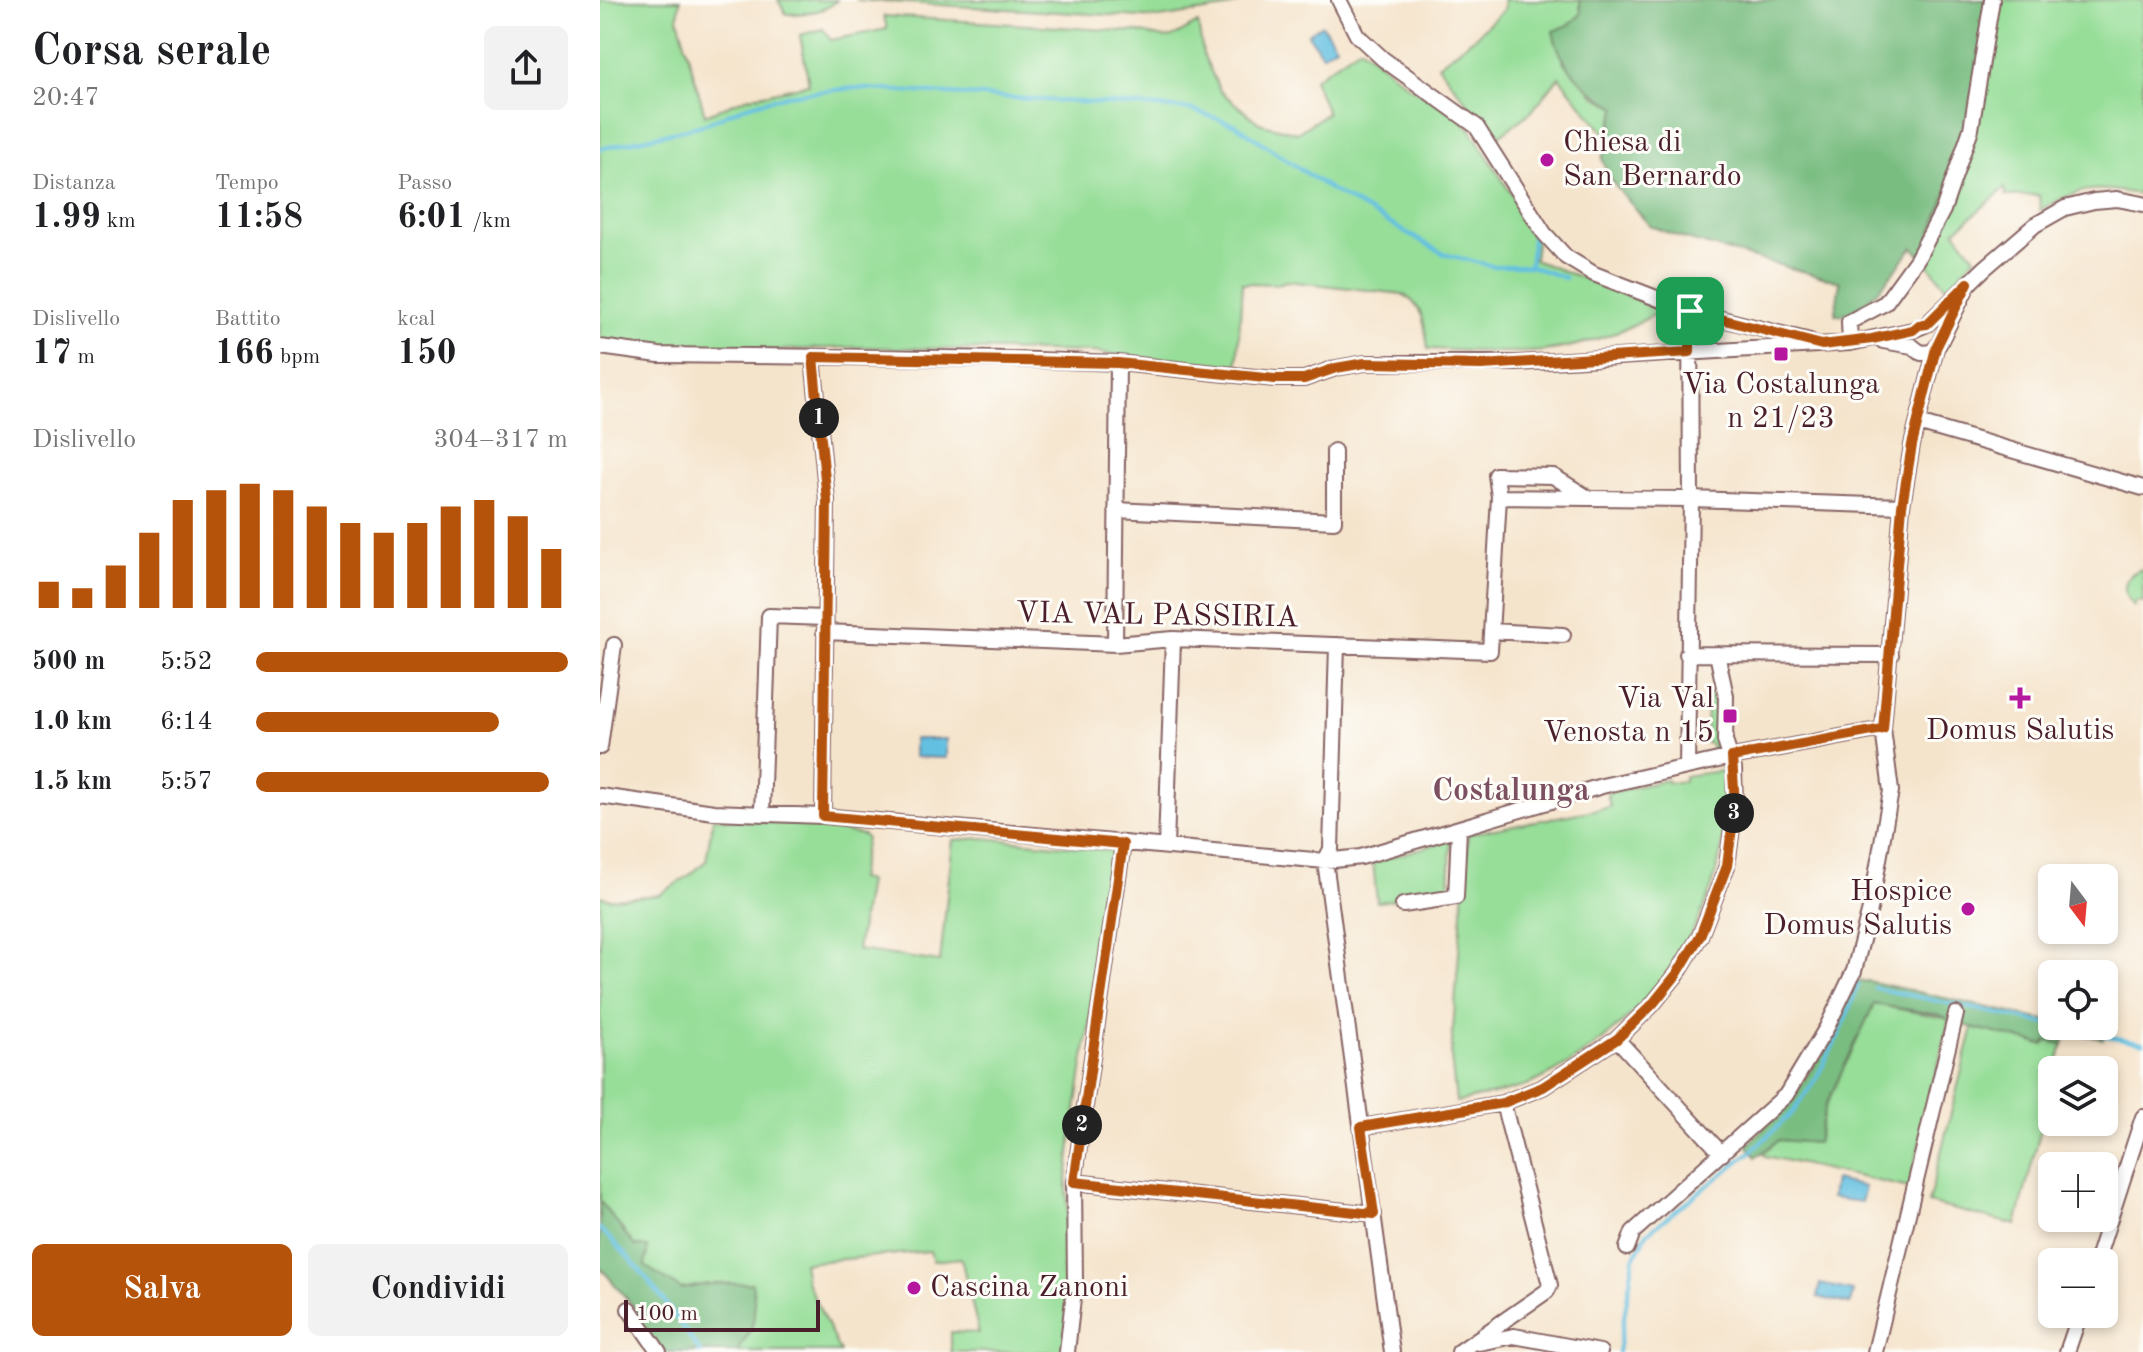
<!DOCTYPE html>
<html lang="it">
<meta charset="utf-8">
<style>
body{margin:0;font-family:"Old Standard TT",serif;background:#f2f2f2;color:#202124;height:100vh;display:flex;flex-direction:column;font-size:30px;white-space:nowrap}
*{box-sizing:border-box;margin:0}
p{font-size:26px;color:#757577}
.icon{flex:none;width:44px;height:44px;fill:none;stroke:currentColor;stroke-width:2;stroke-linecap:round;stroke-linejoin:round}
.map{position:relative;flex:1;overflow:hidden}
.drawer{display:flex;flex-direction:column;background:#fff;width:600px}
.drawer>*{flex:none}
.needle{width:52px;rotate:164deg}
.controls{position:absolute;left:1438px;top:864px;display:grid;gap:16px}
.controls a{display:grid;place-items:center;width:80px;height:80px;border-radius:12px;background:#fff;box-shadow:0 4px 12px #0003;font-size:40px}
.scale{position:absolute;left:24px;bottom:20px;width:196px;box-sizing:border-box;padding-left:8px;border:4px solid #4a1f2b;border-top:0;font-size:22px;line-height:28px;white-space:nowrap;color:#4a1f2b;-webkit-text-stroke:6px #fdfcf7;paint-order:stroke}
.pin{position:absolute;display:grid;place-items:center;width:68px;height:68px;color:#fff;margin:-34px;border-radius:16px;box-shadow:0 4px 12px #0006}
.km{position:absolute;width:40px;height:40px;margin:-20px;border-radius:50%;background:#222;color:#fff;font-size:22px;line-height:40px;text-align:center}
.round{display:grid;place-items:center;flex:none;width:84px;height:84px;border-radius:12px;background:#f2f2f2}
.headline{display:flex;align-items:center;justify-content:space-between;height:136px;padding:0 32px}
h1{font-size:44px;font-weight:700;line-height:60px}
.figures{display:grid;grid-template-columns:repeat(3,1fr);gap:12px;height:136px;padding:8px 32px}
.figures div{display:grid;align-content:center}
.figures b{font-size:34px;font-weight:700}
.figures small{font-size:22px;font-weight:400}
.figures p{font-size:22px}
.chart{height:224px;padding:16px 32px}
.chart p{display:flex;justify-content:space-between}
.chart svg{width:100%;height:144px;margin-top:8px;stroke:#b45309;stroke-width:6}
.button{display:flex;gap:16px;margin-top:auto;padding:16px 32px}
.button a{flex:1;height:92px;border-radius:12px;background:#b45309;color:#fff;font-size:32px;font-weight:700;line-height:92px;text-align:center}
.button a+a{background:#f2f2f2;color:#202124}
ul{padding:0 32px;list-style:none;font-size:26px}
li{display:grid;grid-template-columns:128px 96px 1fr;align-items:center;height:60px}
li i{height:20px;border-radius:10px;background:#b45309}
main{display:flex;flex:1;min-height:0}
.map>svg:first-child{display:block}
.green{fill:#97de99;stroke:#707e62;stroke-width:2}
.forest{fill:#79bd81;stroke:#626e56;stroke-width:2}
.water{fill:#63c0e1;stroke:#567086;stroke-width:2}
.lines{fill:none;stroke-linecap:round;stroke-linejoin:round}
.stream{stroke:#63c0e1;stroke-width:4}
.minor-casing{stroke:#866463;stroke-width:18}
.minor{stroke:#fff;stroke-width:14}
.route-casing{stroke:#fff;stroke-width:16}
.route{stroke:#b45309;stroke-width:10}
.poi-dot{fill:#b5179e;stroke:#fdfcf7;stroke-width:3}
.labels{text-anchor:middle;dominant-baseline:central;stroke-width:6;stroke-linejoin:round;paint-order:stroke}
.poi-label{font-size:30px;fill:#4a1f2b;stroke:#fdfcf7;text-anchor:start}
.street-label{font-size:30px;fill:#4a1f2b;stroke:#fdfcf7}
.neighbourhood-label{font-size:32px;font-weight:bold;fill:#7c5061;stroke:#fdfcf7}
</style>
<main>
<section class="drawer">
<div class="headline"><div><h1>Corsa serale</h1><p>20:47</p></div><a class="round"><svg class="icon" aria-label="share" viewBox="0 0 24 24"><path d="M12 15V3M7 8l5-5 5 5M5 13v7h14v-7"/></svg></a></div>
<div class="figures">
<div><p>Distanza</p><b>1.99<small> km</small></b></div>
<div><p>Tempo</p><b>11:58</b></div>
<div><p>Passo</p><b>6:01<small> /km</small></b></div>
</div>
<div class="figures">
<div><p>Dislivello</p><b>17<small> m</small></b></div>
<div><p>Battito</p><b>166<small> bpm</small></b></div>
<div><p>kcal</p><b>150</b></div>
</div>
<div class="chart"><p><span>Dislivello</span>304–317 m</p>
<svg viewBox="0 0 160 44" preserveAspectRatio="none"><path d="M5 44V36M15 44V38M25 44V31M35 44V21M45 44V11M55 44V8M65 44V6M75 44V8M85 44V13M95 44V18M105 44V21M115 44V18M125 44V13M135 44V11M145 44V16M155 44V26"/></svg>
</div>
<ul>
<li><b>500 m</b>5:52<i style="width:100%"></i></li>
<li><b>1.0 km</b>6:14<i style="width:78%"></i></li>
<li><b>1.5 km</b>5:57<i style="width:94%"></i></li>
</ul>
<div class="button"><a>Salva</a><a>Condividi</a></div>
</section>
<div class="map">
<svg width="1543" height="1352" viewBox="0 0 1543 1352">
<rect width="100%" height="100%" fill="#fdfcf7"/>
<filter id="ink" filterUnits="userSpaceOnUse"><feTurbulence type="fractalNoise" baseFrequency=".0125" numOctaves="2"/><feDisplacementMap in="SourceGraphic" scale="16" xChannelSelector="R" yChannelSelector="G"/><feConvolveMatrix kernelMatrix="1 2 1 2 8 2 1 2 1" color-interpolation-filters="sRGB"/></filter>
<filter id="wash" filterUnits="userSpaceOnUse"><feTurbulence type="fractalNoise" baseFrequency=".006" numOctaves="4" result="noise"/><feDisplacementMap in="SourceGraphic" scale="32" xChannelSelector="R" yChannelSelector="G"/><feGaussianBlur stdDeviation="1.8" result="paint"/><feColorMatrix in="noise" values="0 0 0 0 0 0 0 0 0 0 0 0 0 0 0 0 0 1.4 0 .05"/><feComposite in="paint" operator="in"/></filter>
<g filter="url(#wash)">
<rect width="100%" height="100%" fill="#f5e4cc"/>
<!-- green -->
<path class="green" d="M 0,0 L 80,0 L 78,18 L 105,115 L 146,98 L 209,84 L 200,35 L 223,29 L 231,40 L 287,29 L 284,16 L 538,32 C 575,41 565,41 598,23 L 603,54 L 620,91 L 659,123 L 697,133 L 727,113 L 714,79 L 760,47 L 808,86 L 857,115 L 870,129 L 937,234 L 934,260 L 1017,291 L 1061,311 C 1021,333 975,350 929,352 C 896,353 862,350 828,349 C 825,326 824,305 802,294 L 687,281 L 677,284 L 642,283 L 637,370 L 494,352 L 255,347 L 158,351 L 41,346 L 0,342 Z
M 178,0 L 237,0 C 227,12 201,14 186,14 Z
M 256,0 L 646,0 L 626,8 L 559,18 Z
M 903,0 L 980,0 L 981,14 L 969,25 L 963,61 L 996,97 L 1017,107 L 1007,136 L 959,77 L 932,111 L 895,139 L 838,65 L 875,37 L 904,9 Z
M 1400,0 L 1543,0 L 1541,47 L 1543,48 L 1543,150 L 1538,194 C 1492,186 1482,187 1440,210 L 1439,195 L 1406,196 L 1405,188 L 1355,231 L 1375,257 L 1347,288 L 1322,257 C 1353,173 1393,90 1400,0 Z
M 1543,569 L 1543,602 L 1536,601 L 1534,606 C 1519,593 1523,574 1543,569 Z
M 1107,691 L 1118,701 L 1117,750 L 1112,750 L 1111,744 L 1106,743 Z
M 1120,771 C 1133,783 1126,813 1124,830 C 1113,936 1034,1034 939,1080 C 914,1092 883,1096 856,1102 L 851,1057 L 868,834 L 1010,807 L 1007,793 L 1067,780 L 1068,783 L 1084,781 L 1084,776 Z
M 113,818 L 210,825 L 263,835 L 266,838 L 259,879 L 268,881 L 257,950 L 340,962 L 353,840 L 384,838 L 509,850 L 516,854 L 472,1135 L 467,1181 L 469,1273 L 465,1352 L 351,1352 L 351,1332 L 379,1333 L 361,1258 L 333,1261 L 330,1251 L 203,1263 L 206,1280 L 240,1352 L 138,1352 L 138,1346 L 149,1334 L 108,1284 L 81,1289 L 45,1266 L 34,1245 L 0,1201 L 0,896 L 11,899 L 59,895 L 91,874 L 106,861 Z
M 851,840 L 849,892 L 777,902 L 773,862 Z
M 1274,1004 L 1349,1019 L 1309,1188 L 1165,1156 L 1163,1152 L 1179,1140 L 1217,1143 L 1225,1107 Z
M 1373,1027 L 1443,1045 L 1447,1041 L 1463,1044 L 1456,1070 L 1452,1070 L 1452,1086 L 1416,1225 L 1328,1203 Z"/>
<!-- forest -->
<path class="forest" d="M 980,0 L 1400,0 C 1393,90 1353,173 1322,257 L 1313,247 C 1296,268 1264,317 1235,315 L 1240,282 L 1079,237 L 1050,226 L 1011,181 L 1002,159 L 1017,107 C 987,92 959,65 953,31 L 969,25 L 981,14 Z
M 1268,981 L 1452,1022 L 1452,1026 L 1472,1026 L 1504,1033 L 1503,1039 L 1467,1031 L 1463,1044 L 1447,1041 L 1444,1045 L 1359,1024 L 1340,1015 L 1274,1004 L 1225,1107 L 1217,1143 L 1179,1140 L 1156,1157 L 1147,1145 L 1192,1099 L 1214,1064 L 1254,982 Z
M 0,1201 L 34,1245 L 48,1247 L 45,1266 L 81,1289 L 108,1284 L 152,1283 C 155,1300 157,1320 148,1335 C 144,1343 139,1344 138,1352 L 52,1352 L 33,1306 L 0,1267 Z"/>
<!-- water -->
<path class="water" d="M 722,25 L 736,46 L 722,55 L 708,34 Z
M 314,739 L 346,739 L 346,758 L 314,757 Z
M 1234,1180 L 1265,1187 L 1261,1202 L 1231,1198 Z
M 1220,1284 L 1253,1291 L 1250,1304 L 1217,1297 Z"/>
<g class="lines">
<!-- stream -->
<path class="stream" d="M 0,149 L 103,125 L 144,107 L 187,95 L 254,88 L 589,109 L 636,125 L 731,190 L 844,254 L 892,266 L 930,266 L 965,278
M 919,210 L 933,231 L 930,266
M 1275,988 L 1452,1025
M 1455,1026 L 1543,1043
M 0,1229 C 40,1265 70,1308 100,1352
M 1018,1352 L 1034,1258 L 1047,1233 L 1152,1151 L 1193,1112 L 1215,1080 L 1241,1031 L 1258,985"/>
</g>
</g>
<g filter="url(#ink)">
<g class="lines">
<defs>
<path id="minor" d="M 739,0 L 757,35 L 783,59 L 876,126 L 944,233 L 966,257 L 994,274 L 1090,311 L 1091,499 L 1087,767
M 1090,311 L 1210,341
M 1283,341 L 1312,346 L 1321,353 L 1332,352 L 1339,344 L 1365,291
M 1250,343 L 1249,322 L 1285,303 L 1317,259 L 1343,210 L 1371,129 L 1392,0
M 0,347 L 59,355 L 410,359 L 518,363 L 675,379 L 704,379 L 736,368 L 765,363 L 918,363 L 1250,343 L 1313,330 L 1327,324 L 1385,268 L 1435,225 L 1465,208 L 1494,201 L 1517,199 L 1543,204
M 213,357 L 227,500 L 223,816
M 1318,423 L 1543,488
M 899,497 L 896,475 L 953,476 L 985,496
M 516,510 L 734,521 L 734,451
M 891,631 L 963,635
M 224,632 L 515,644 L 573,639 L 890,651 L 899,497 L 1091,499 L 1302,506
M 515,644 L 518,363
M 737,645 L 731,849 L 725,861 L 792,1352
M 1087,654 L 1291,655
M 0,747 L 14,645
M 0,796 L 114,812 L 223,816 L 725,861 L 761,857 L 1002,786 L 1132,757 L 1283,729
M 162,813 L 169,616 L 224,618
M 566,847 L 573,639
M 803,905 L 856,897 L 859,829
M 1017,1039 L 1122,1154
M 761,1127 L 903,1103 L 943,1087 L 1017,1039 L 1052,1005 L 1077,974 L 1100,936 L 1127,866 L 1135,805 L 1134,769 L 1125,741 L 1126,696 L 1117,654
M 474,1182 L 774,1214
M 1027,1248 L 1033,1232 L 1186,1095 L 1227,1027 L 1254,971 L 1271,905 L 1291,791 L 1283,729 L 1302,506 L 1312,445 L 1336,348
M 1496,1262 L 1543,1117
M 29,1309 L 59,1352
M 879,1343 L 914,1336 L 1000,1352
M 467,1352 L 475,1281 L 474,1182 L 523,844
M 859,1352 L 947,1291 L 950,1285 L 903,1103
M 1275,1352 L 1356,1014
M 1467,1352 L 1480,1314"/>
</defs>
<!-- minor casing -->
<use href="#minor" class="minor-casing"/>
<!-- minor -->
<use href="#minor" class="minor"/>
</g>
</g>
<g class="lines" filter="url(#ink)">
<defs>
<path id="route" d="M 1368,283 L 1336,348 L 1312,445 L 1302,506 L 1283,729 L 1132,757 L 1135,805 L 1127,866 L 1100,936 L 1077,974 L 1052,1005 L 1017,1039 L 943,1087 L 903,1103 L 761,1127 L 774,1214 L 474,1182 L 523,844 L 223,816 L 227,500 L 213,357 L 518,363 L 675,379 L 704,379 L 736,368 L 765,363 L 882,365 L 1090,352 L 1090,311 L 1222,345 L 1272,339 L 1313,330 L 1319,325 L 1327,324 Z"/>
</defs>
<!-- route casing -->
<use href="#route" class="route-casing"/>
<!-- route -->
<use href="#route" class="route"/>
</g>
<!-- markers -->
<g class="poi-dot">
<circle cx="947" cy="160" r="8"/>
<rect x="1173" y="346" width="16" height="16" rx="4"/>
<path d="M1416 686h8v8h8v8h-8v8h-8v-8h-8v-8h8z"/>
<rect x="1122" y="708" width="16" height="16" rx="4"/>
<circle cx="1368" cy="909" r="8"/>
<circle cx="314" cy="1288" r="8"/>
</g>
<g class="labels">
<!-- poi labels -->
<g class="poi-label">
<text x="963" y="143">Chiesa di<tspan x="963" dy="34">San Bernardo</tspan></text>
<text x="1181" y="385" text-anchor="middle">Via Costalunga<tspan x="1181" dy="34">n 21/23</tspan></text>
<text x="1114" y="699" text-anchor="end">Via Val<tspan x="1114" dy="34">Venosta n 15</tspan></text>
<text x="1420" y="731" text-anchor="middle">Domus Salutis</text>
<text x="1352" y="892" text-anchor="end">Hospice<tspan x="1352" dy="34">Domus Salutis</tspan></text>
<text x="330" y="1288">Cascina Zanoni</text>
</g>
<!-- street labels -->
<g class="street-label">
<text transform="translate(557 616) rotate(1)">VIA VAL PASSIRIA</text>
</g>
<!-- neighbourhood labels -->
<g class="neighbourhood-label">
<text x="911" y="792">Costalunga</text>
</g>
</g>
</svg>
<div class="controls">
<a><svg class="needle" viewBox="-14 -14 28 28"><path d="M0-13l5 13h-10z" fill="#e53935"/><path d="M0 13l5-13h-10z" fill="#757577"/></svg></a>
<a><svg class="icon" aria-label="locate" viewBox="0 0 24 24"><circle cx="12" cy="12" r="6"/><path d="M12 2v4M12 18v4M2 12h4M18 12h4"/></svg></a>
<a><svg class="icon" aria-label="layers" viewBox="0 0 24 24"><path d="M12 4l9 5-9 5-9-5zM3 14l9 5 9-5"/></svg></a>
<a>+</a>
<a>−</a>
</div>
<div class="scale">100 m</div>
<div class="pin" style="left:1090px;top:311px;background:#1e9e55"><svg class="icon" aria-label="arrive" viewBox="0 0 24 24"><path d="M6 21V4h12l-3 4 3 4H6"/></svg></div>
<b class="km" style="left:219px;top:418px">1</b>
<b class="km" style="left:482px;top:1125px">2</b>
<b class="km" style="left:1134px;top:813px">3</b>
</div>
</main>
